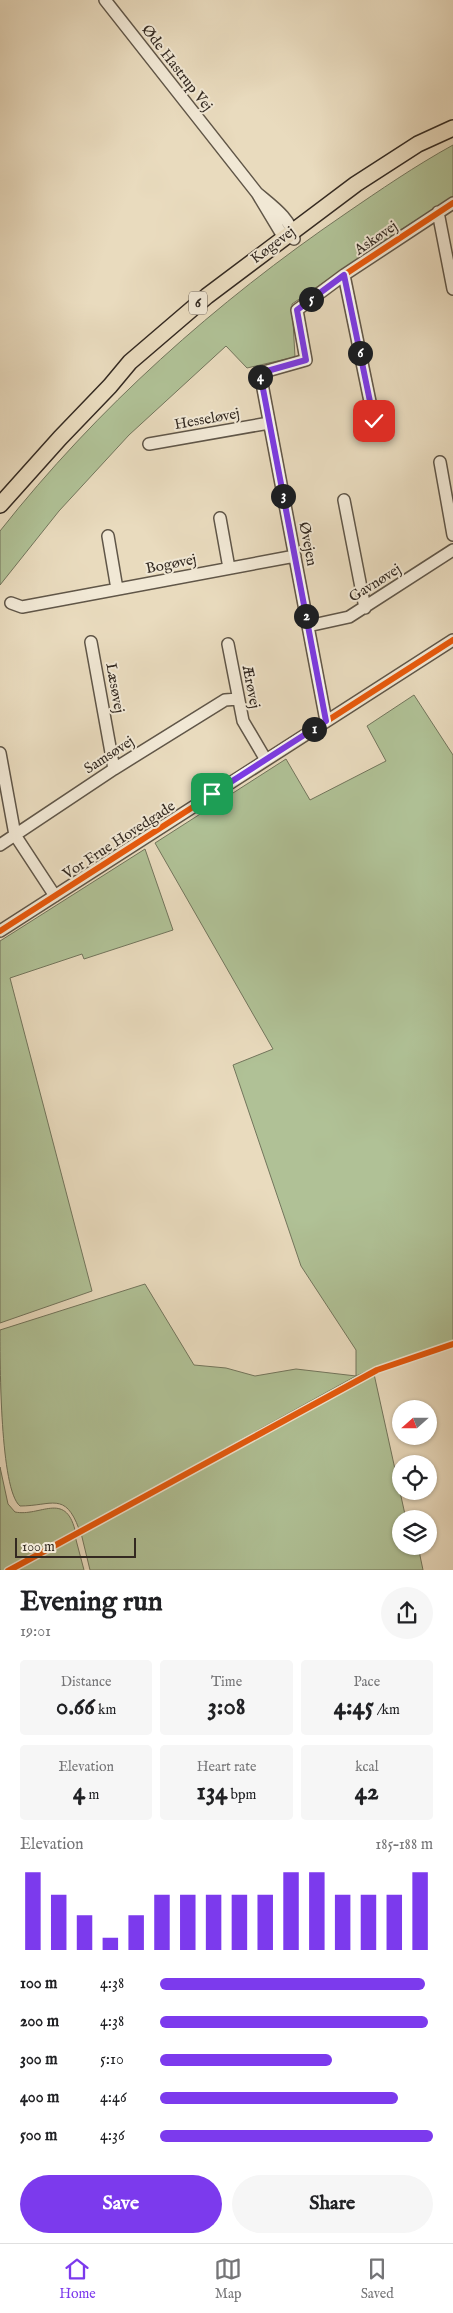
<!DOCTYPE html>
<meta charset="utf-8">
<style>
body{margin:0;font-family:"IM FELL English",serif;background:#f6f6f6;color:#202124;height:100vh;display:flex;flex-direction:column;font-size:19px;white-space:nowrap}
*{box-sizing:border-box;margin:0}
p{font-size:16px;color:#757577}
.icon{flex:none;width:28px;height:28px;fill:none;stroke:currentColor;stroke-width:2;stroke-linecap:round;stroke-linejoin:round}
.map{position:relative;height:1570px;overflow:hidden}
.sheet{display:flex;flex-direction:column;background:#fff;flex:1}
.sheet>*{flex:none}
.needle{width:32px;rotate:249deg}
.controls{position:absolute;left:392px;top:1400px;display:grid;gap:10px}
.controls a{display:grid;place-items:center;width:45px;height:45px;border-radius:50%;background:#fff;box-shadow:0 1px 4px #0004;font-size:25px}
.scale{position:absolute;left:15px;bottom:12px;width:121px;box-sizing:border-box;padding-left:5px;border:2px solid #332921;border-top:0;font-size:14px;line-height:18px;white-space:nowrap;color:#332921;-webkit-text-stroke:4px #f1e8d5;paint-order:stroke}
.pin{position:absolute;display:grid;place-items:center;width:42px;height:42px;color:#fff;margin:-21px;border-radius:10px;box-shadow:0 2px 8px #0006}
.km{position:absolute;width:25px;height:25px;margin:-12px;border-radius:50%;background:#222;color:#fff;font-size:14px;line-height:25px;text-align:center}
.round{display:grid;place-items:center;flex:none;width:52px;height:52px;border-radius:26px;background:#f6f6f6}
.head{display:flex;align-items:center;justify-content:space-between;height:85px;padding:0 20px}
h1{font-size:28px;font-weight:800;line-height:38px}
.stats{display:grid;grid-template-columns:repeat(3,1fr);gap:8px;height:85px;padding:5px 20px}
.stats div{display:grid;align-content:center;border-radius:5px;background:#f6f6f6;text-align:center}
.stats b{font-size:25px;font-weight:800}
.stats small{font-size:14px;font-weight:400}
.stats p{font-size:14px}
.chart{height:140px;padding:10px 20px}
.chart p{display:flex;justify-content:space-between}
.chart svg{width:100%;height:90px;margin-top:5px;stroke:#7c3aed;stroke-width:6}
.button{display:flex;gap:10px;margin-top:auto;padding:10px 20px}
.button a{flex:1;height:58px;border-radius:30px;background:#7c3aed;color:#fff;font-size:20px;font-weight:800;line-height:58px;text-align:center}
.button a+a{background:#f6f6f6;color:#202124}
ul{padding:0 20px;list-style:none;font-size:16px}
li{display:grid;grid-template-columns:80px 60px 1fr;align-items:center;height:38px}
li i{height:12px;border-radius:6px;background:#7c3aed}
.tab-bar{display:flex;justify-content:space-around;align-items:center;height:70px;border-top:1px solid #e0e0e0;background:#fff;font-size:14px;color:#757577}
.tab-bar a{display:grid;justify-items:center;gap:2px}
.tab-bar .on{color:#7c3aed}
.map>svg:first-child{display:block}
.green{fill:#b0c196;stroke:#72755c}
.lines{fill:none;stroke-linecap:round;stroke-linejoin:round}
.minor-casing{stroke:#605648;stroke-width:14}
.major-casing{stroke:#332921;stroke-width:18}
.minor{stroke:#f1e8d5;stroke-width:11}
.major{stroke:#e9dbbe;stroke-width:15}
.cycleway-casing{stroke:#f1e8d5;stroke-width:9}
.cycleway{stroke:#e8590c;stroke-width:6}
.route-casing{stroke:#fff;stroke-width:10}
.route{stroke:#7c3aed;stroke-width:6}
.labels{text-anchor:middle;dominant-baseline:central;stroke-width:4;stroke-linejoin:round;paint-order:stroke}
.shield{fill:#f1e8d5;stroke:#6c6257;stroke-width:1}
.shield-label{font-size:14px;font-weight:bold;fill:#332921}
.street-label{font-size:15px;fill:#332921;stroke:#f1e8d5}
</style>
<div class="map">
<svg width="453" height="1571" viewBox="0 0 453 1571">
<rect width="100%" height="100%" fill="#e9dbbe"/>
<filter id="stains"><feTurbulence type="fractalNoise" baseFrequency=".004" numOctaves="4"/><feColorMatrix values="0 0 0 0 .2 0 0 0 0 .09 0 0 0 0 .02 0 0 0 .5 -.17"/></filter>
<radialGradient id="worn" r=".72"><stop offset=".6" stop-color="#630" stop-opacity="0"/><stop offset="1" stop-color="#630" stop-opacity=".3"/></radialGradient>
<!-- green -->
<path class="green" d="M 453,145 L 453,197 L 397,232 L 292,304 L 295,357 L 247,368 L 226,346 L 129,435 L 59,511 L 0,585 L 0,531 C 97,408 216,302 345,214 C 380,190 415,166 453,145 Z
M 414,695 L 453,755 L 453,1342 L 386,1363 L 356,1376 L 79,1529 C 65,1491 52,1506 20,1506 C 0,1490 0,1363 0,1330 L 145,1284 L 194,1365 L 226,1368 L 255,1376 L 296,1369 L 356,1376 L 356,1350 L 301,1266 L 233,1065 L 273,1049 L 155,843 L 286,759 L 310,800 L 386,761 L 367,726 Z
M 145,849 L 173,930 L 84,959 L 82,954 L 10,978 L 92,1291 L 0,1323 L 0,941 Z
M 374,1374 L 406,1519 L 401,1519 L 401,1546 L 418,1546 L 423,1570 L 90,1570 L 81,1533 Z
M 0,1467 L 8,1504 L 15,1512 C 40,1517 65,1491 75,1530 L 3,1571 L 0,1570 Z
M 75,1536 L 84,1570 L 13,1570 Z"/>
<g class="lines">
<defs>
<path id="minor" d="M 105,0 L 257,193 L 281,233 L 294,239 C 292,219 271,205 257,193
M 438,212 L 453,289
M 344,275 L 374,421
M 149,444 L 269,423
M 440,462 L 453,535
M 344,500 L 365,608
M 220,518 L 229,568
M 108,536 L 117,589
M 11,603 L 22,607 L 295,556
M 308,626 L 349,617 L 453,550
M 91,642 L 114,769
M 228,644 L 243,721 L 266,760
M 326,721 L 260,373 L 306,360 L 297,310 L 344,275 L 453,203
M 0,753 L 15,835 L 55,896
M 0,845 L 114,769 L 225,700 L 238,699
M 0,931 L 453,640"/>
<path id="major" d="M 0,505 L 60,438 L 110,386 L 130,362 L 207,296 L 356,184 L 418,144 L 453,128"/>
</defs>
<!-- minor casing -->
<use href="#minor" class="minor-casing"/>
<!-- major casing -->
<use href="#major" class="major-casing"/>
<!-- minor -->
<use href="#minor" class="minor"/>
<!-- major -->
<use href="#major" class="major"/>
<defs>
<path id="cycleway" d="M 326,721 L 260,373 L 306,360 L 297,310 L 344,275 L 453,203
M 0,931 L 453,640
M 8,1571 L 377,1370 L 453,1344"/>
</defs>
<!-- cycleway casing -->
<use href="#cycleway" class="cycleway-casing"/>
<!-- cycleway -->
<use href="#cycleway" class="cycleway"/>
</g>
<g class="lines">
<defs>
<path id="route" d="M 212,794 L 326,721 L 260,373 L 306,360 L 297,310 L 344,275 L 374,421"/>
</defs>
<!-- route casing -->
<use href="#route" class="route-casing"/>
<!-- route -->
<use href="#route" class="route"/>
</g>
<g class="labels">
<!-- shield labels -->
<rect class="shield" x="189" y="291.5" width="18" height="23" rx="4"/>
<g class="shield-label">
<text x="198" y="303">6</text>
</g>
<!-- street labels -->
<g class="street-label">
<text transform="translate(177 68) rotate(52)">Øde Hastrup Vej</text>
<text transform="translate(376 238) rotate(-34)">Askøvej</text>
<text transform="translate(273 245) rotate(-37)">Køgevej</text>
<text transform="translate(207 419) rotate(-10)">Hesseløvej</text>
<text transform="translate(308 544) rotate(79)">Øvejen</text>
<text transform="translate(171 564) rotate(-11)">Bogøvej</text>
<text transform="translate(375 583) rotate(-32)">Gavnøvej</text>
<text transform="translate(251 687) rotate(79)">Ærøvej</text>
<text transform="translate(115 688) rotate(80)">Læsøvej</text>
<text transform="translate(109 755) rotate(-33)">Samsøvej</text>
<text transform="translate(119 840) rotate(-33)">Vor Frue Hovedgade</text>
</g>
</g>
<rect width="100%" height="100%" filter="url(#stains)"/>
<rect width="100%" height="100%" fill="url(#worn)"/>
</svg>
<div class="controls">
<a><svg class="needle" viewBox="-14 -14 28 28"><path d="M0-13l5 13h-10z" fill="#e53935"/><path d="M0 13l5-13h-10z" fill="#757577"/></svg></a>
<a><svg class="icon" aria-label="locate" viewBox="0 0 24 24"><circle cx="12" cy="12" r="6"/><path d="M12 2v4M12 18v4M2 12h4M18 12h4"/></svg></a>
<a><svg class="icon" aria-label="layers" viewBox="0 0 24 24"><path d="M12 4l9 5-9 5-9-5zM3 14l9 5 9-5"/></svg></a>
</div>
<div class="scale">100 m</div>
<div class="pin" style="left:212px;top:794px;background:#1e9e55"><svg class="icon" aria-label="arrive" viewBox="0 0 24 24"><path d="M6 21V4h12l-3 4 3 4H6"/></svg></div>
<div class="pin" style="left:374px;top:421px;background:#d93025"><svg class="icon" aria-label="check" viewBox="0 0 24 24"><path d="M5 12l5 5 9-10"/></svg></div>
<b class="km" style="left:314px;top:729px">1</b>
<b class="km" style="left:306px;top:616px">2</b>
<b class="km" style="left:283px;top:496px">3</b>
<b class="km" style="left:260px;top:377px">4</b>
<b class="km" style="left:311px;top:299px">5</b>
<b class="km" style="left:360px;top:353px">6</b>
</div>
<section class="sheet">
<div class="head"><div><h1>Evening run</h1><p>19:01</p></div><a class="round"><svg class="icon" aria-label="share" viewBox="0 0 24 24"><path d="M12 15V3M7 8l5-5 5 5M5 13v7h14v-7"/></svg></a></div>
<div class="stats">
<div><p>Distance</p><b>0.66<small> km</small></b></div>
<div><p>Time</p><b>3:08</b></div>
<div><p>Pace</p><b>4:45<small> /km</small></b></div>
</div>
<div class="stats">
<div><p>Elevation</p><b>4<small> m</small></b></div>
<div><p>Heart rate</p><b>134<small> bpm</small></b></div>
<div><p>kcal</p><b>42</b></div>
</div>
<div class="chart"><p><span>Elevation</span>185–188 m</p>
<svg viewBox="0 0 160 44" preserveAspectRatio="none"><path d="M5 44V6M15 44V17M25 44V27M35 44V38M45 44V27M55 44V17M65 44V17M75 44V17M85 44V17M95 44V17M105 44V6M115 44V6M125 44V17M135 44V17M145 44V17M155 44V6"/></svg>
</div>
<ul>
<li><b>100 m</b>4:38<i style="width:97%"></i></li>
<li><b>200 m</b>4:38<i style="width:98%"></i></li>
<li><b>300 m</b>5:10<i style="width:63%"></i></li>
<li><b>400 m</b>4:46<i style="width:87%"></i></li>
<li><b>500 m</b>4:36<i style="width:100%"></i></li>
</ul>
<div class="button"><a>Save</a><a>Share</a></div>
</section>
<nav class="tab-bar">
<a class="on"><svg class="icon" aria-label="home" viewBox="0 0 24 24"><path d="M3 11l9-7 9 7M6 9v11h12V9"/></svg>Home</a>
<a><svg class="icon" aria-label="map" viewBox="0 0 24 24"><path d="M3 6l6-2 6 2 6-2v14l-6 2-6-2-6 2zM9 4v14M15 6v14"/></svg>Map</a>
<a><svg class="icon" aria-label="saved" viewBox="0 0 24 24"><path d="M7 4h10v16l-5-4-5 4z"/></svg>Saved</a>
</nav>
